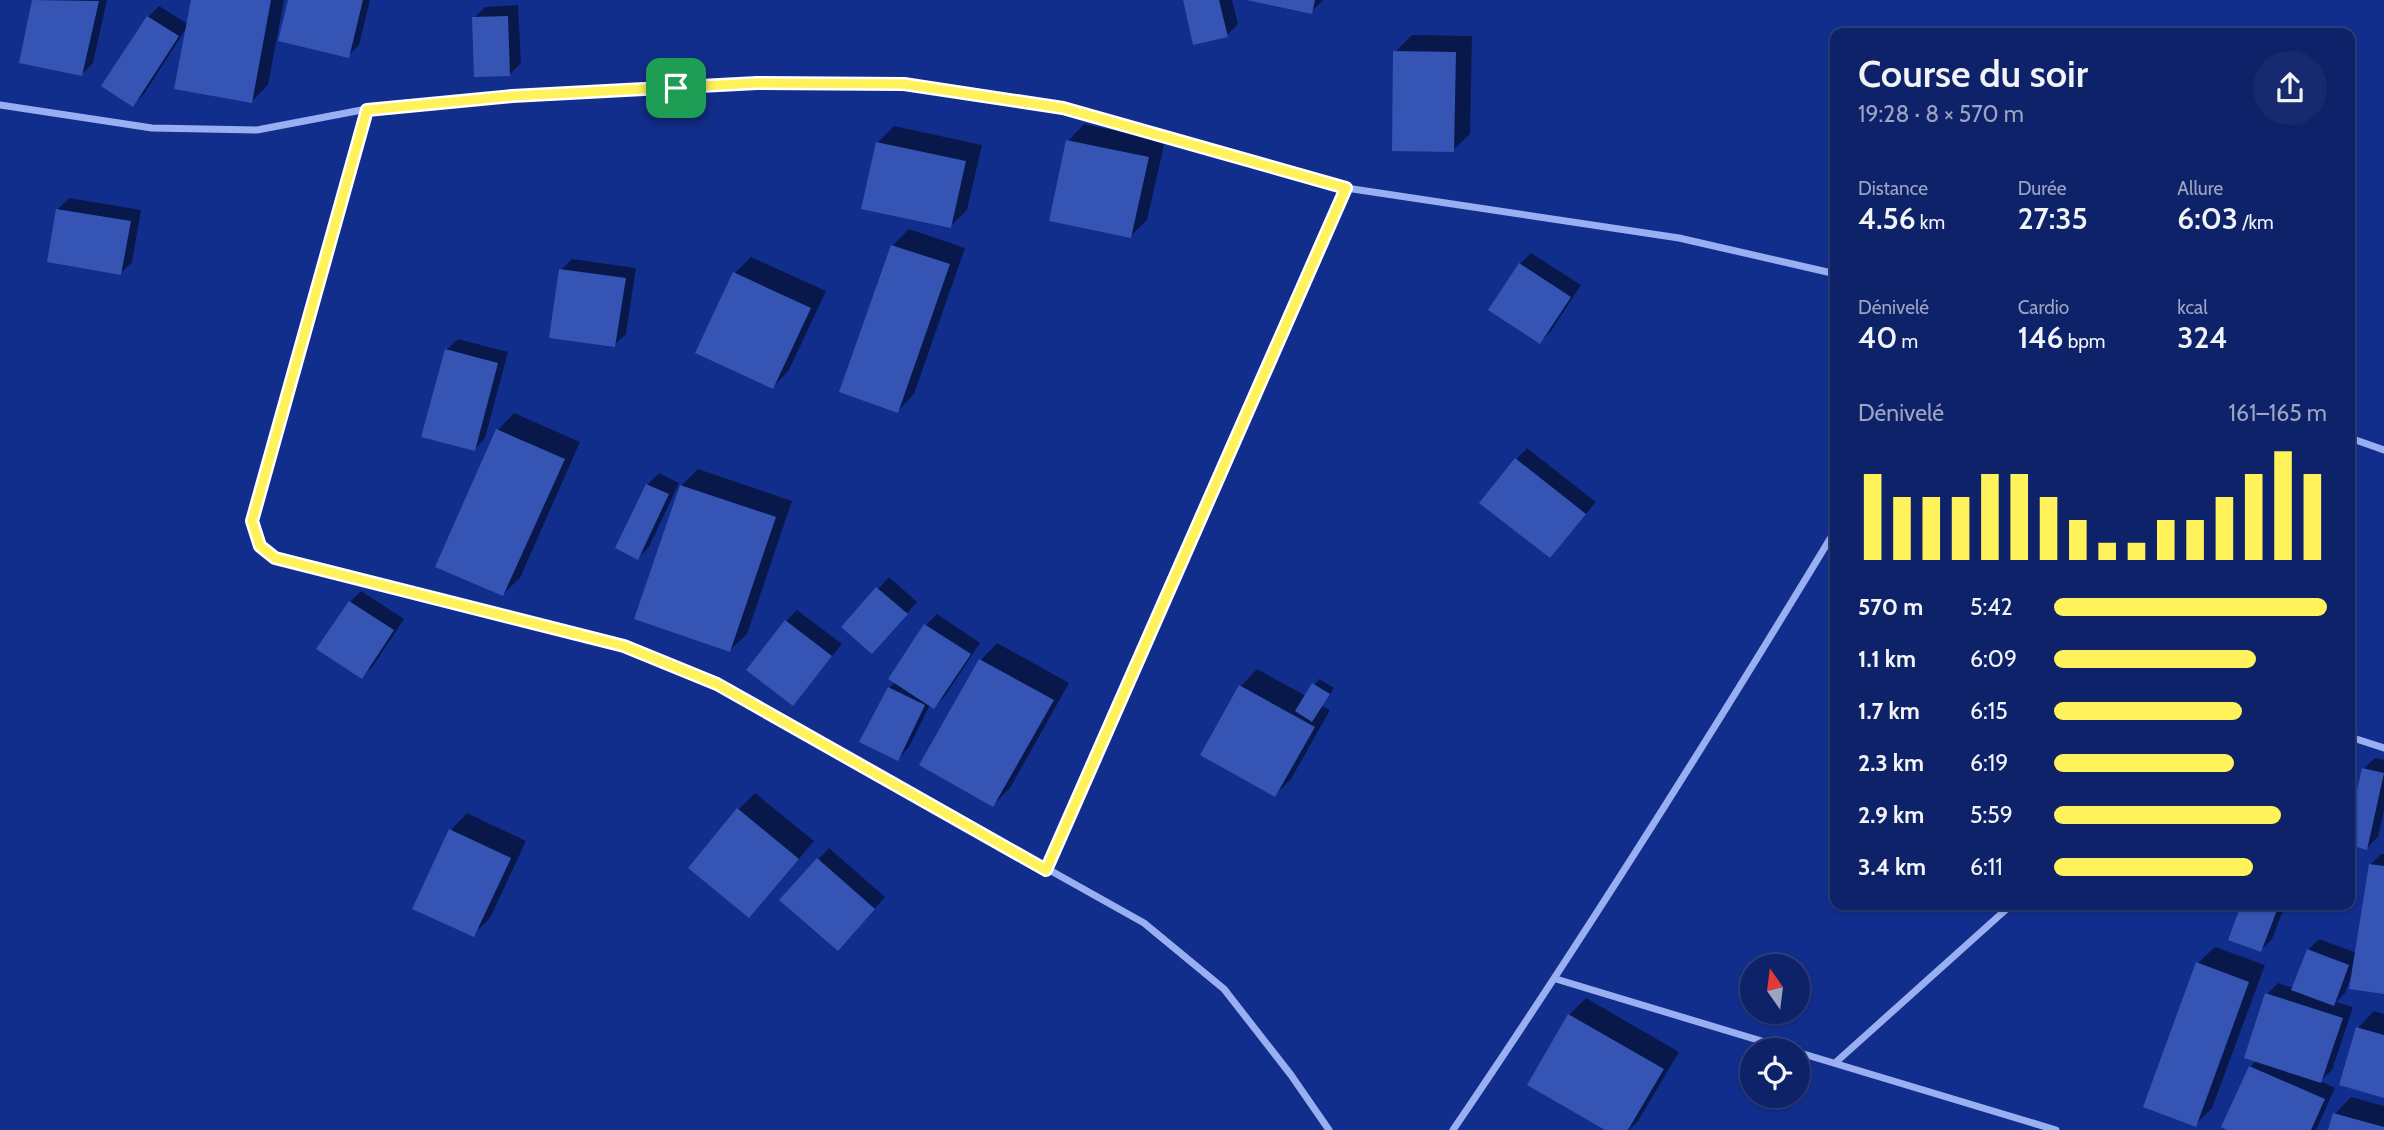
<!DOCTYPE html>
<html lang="fr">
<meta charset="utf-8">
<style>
body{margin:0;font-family:Cabin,sans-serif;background:#172a6f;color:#f1f3f6;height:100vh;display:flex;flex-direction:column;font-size:26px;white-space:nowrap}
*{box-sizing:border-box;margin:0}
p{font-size:23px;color:#9ba4c0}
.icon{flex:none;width:38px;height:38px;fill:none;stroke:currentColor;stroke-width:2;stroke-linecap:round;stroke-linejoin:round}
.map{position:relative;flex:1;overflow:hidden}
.details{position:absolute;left:1830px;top:28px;width:525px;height:882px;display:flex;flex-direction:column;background:#0e2269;border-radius:14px;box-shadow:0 2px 5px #0004,0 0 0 2px #2e3f7d}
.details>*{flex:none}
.needle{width:46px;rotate:346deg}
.tools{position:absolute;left:1740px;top:954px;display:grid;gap:14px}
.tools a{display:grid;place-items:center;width:70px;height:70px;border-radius:50%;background:#0e2269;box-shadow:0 2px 5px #0004,0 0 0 2px #2e3f7d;font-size:35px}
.pin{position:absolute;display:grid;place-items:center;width:60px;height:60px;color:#fff;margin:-30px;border-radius:14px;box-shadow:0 4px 10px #0006}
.round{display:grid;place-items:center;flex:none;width:74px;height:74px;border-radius:37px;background:#172a6f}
.summary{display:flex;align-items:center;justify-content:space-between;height:119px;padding:0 28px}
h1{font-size:38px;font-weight:600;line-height:52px}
.metrics{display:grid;grid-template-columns:repeat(3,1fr);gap:10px;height:119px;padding:7px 28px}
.metrics div{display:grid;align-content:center}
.metrics b{font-size:30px;font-weight:600}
.metrics small{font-size:19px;font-weight:400}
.metrics p{font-size:19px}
.chart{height:196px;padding:14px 28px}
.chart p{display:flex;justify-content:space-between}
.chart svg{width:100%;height:126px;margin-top:7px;stroke:#fff25a;stroke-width:6}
ul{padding:0 28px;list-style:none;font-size:23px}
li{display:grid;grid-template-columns:112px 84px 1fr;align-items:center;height:52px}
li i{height:18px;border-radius:9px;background:#fff25a}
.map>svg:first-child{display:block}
.shadow{fill:#0007}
.building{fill:#3554b3}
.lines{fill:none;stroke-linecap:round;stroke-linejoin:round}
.minor{stroke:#99aff1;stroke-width:7}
.route-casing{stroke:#fff;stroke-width:14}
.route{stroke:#fff25a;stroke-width:9}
</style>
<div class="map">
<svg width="2384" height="1130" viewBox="0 0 2384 1130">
<rect width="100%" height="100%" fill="#122e8c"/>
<!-- shadow -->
<path class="shadow" d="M 34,0 L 107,0 L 93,63 L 82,74 L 21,61 Z
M 192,0 L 284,0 L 268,85 L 252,101 L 187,27 L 144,94 L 133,105 L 148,17 L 159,6 L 188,24 Z
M 290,0 L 370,0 L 359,45 L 348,56 Z
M 1184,0 L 1232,0 L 1238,24 L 1227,35 Z
M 1250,0 L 1323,0 L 1311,12 Z
M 518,5 L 521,63 L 510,74 L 474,18 L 485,7 Z
M 1412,35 L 1472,36 L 1470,134 L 1453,150 L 1395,52 Z
M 1084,124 L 1165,141 L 1147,220 L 1131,236 L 1068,141 Z
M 894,126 L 982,145 L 967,210 L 950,227 L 878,142 Z
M 69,198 L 141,210 L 132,262 L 121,273 L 58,209 Z
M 909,229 L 965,248 L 914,394 L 898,411 L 842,391 L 893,245 Z
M 1531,253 L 1581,285 L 1551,331 L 1540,342 L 1520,264 Z
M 751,257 L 826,291 L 789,370 L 773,387 L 735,273 Z
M 572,259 L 636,268 L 626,334 L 614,345 L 561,270 Z
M 458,339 L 508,352 L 485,438 L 474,450 L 446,350 Z
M 514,413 L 580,442 L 520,578 L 503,594 L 498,430 Z
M 1527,448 L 1596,502 L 1550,556 L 1516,460 Z
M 698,469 L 792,501 L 747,634 L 730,650 L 681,486 Z
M 659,473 L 679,483 L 649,547 L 638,558 L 647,485 Z
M 889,577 L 917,602 L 883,641 L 844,627 Z
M 361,591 L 404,619 L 373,666 L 362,677 L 350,602 Z
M 797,610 L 842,644 L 793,704 L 786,621 Z
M 937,614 L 980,643 L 945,696 L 934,707 L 930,705 L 909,747 L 898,759 L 889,688 L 895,682 L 890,679 L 926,625 Z
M 997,643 L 1069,683 L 1010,788 L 993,805 L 981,660 Z
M 1257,669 L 1306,696 L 1319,679 L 1334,688 L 1322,706 L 1330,710 L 1291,779 L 1275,795 L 1202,755 L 1241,686 Z
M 2375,758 L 2384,760 L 2384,810 L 2378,837 L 2367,848 L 2363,769 Z
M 755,793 L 814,841 L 765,899 L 739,809 Z
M 467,813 L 526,841 L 490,918 L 473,935 L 451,830 Z
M 829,848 L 885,897 L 849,937 L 782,899 Z
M 2381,854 L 2384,854 L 2384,993 L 2351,977 L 2345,993 L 2336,1002 L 2353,1007 L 2332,1070 L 2320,1081 L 2335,1088 L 2316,1130 L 2231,1130 L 2250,1067 L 2257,1060 L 2267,994 L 2278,983 L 2294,988 L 2308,950 L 2319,939 L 2357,953 L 2370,865 Z
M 2243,905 L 2285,905 L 2272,939 L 2261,950 L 2230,939 Z
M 2215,947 L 2265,965 L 2212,1108 L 2195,1125 L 2198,963 Z
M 1586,998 L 1679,1052 L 1638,1121 L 1629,1130 L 1609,1130 L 1569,1015 Z
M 2374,1011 L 2384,1014 L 2384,1096 L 2358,1028 Z
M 2351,1097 L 2384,1106 L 2384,1130 L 2330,1130 L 2335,1114 Z"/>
<!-- building -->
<path class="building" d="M 32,0 L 99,1 L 82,76 L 19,63 Z
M 191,0 L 271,0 L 252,103 L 174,89 Z
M 288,0 L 363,0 L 349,58 L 278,41 Z
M 1183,0 L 1219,0 L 1228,37 L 1193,45 Z
M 1247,0 L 1315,0 L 1312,14 Z
M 147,16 L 179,36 L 133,107 L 101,86 Z
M 508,16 L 510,76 L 474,77 L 472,17 Z
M 1393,51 L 1456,52 L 1454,152 L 1392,151 Z
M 1066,140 L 1149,157 L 1131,238 L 1049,221 Z
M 876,142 L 966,161 L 951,228 L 861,209 Z
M 56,209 L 131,221 L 121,275 L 47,262 Z
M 891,245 L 950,264 L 898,413 L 839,392 Z
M 1519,263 L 1571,297 L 1540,344 L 1488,310 Z
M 559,269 L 626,278 L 615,347 L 549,338 Z
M 733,272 L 811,308 L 773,389 L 695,353 Z
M 445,349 L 498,363 L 475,451 L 421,437 Z
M 496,429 L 565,459 L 503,596 L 435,567 Z
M 1515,458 L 1586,514 L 1550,558 L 1479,503 Z
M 646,484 L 669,494 L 638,560 L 615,548 Z
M 680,485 L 776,517 L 730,652 L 634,619 Z
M 876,587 L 908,614 L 872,654 L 841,627 Z
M 349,601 L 394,630 L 362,679 L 316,649 Z
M 785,620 L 832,656 L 793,706 L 746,670 Z
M 924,624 L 971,654 L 934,709 L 888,679 Z
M 979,659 L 1054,700 L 993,807 L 919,765 Z
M 1312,683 L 1330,694 L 1312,722 L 1295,711 Z
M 1239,685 L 1315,727 L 1275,797 L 1200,755 Z
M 888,687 L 925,705 L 898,761 L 859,742 Z
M 2362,768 L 2384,773 L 2367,850 L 2350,845 L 2350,821 Z
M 737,808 L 799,859 L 749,918 L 688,868 Z
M 449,829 L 511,858 L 474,937 L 412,909 Z
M 817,858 L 875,909 L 838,951 L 779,900 Z
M 2369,864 L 2384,866 L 2384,994 L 2349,989 Z
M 2241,905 L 2279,905 L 2261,952 L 2228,940 Z
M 2307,949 L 2349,965 L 2334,1006 L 2291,990 Z
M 2196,962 L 2249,982 L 2196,1127 L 2143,1107 Z
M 2265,993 L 2343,1018 L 2321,1083 L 2244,1058 Z
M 1568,1014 L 1664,1069 L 1628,1130 L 1605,1130 L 1527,1085 Z
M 2356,1027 L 2384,1035 L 2384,1098 L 2339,1085 Z
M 2249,1066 L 2325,1099 L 2311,1130 L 2227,1130 L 2221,1127 Z
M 2333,1113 L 2384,1127 L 2384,1130 L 2328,1130 Z"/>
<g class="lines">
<!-- minor -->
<path class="minor" d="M 0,105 L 152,128 L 257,130 L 367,109 L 512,96 L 757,83 L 904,84 L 1063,108 L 1346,188 L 1047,870
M 367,109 L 252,521 L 260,546 L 275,558 L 624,646 L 717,684 L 1144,923 L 1224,989 L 1291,1075 L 1329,1130
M 1346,188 L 1679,238 L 1836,274
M 2350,438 L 2384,450
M 2350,737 L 2384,748
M 1556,979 L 1791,1050
M 1797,1052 L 2056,1130
M 1835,1063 L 2011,905
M 1453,1130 C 1587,933 1713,732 1836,529"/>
</g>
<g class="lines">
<defs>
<path id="route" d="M 757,83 L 904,84 L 1063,108 L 1346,188 L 1046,870 L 717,684 L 624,646 L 275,558 L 260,546 L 252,521 L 367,110 L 512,96 Z"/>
</defs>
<!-- route casing -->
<use href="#route" class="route-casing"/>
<!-- route -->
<use href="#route" class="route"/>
</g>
</svg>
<div class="tools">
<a><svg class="needle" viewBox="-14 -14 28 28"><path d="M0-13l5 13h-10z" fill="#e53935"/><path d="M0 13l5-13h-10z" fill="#9ba4c0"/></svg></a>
<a><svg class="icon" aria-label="locate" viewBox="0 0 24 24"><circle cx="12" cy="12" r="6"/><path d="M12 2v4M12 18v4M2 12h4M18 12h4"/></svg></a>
</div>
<div class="pin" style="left:676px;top:88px;background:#1e9e55"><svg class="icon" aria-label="arrive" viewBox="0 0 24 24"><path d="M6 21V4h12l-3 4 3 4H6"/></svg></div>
<section class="details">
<div class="summary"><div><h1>Course du soir</h1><p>19:28 · 8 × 570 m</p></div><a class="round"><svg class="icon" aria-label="share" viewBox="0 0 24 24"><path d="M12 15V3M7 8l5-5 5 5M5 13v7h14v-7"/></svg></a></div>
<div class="metrics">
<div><p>Distance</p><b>4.56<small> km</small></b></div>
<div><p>Durée</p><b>27:35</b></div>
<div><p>Allure</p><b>6:03<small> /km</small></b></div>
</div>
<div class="metrics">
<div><p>Dénivelé</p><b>40<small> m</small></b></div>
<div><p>Cardio</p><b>146<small> bpm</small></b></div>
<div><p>kcal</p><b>324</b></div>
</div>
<div class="chart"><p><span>Dénivelé</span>161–165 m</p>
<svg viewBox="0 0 160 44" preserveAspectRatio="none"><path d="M5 44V14M15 44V22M25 44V22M35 44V22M45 44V14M55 44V14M65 44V22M75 44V30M85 44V38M95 44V38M105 44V30M115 44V30M125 44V22M135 44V14M145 44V6M155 44V14"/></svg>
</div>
<ul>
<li><b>570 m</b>5:42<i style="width:100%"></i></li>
<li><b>1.1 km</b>6:09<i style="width:74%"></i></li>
<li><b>1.7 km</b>6:15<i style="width:69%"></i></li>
<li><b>2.3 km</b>6:19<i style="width:66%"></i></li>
<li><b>2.9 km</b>5:59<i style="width:83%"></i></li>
<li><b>3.4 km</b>6:11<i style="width:73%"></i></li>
</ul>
</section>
</div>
